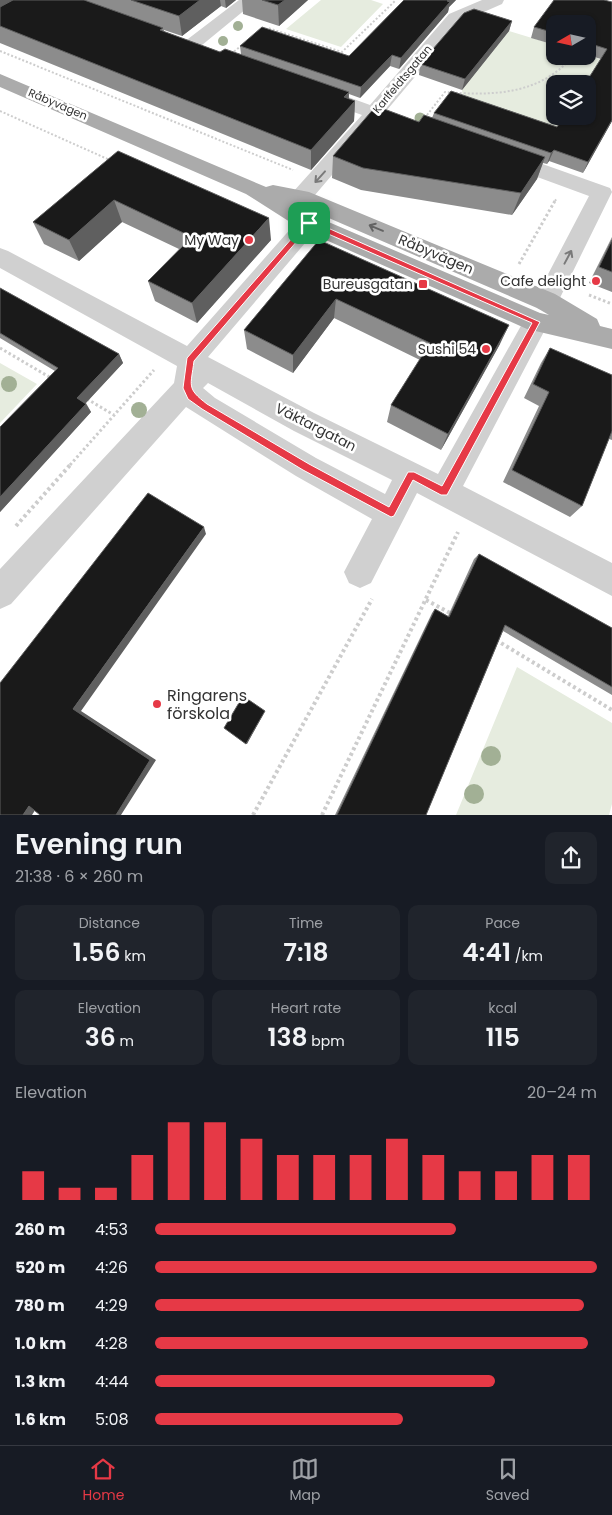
<!DOCTYPE html>
<meta charset="utf-8">
<style>
body{margin:0;font-family:Poppins,sans-serif;background:#20242c;color:#f1f3f6;height:100vh;display:flex;flex-direction:column;font-size:19px;white-space:nowrap}
*{box-sizing:border-box;margin:0}
p{font-size:16px;color:#9ea1a6}
.icon{flex:none;width:28px;height:28px;fill:none;stroke:currentColor;stroke-width:2;stroke-linecap:round;stroke-linejoin:round}
.map{position:relative;height:815px;overflow:hidden}
.panel{display:flex;flex-direction:column;background:#171b24;flex:1}
.panel>*{flex:none}
.needle{width:32px;rotate:261deg}
.controls{position:absolute;left:546px;top:15px;display:grid;gap:10px}
.controls a{display:grid;place-items:center;width:50px;height:50px;border-radius:10px;background:#171b24;box-shadow:0 1px 4px #0004;font-size:25px}
.pin{position:absolute;display:grid;place-items:center;width:42px;height:42px;color:#fff;margin:-21px;border-radius:10px;box-shadow:0 2px 8px #0006}
.round{display:grid;place-items:center;flex:none;width:52px;height:52px;border-radius:10px;background:#20242c}
.summary{display:flex;align-items:center;justify-content:space-between;height:85px;padding:0 15px}
h1{font-size:28px;font-weight:600;line-height:38px}
.figures{display:grid;grid-template-columns:repeat(3,1fr);gap:8px;height:85px;padding:5px 15px}
.figures div{display:grid;align-content:center;border-radius:10px;background:#20242c;text-align:center}
.figures b{font-size:25px;font-weight:600}
.figures small{font-size:14px;font-weight:400}
.figures p{font-size:14px}
.chart{height:140px;padding:10px 15px}
.chart p{display:flex;justify-content:space-between}
.chart svg{width:100%;height:90px;margin-top:5px;stroke:#e63946;stroke-width:6}
ul{padding:0 15px;list-style:none;font-size:16px}
li{display:grid;grid-template-columns:80px 60px 1fr;align-items:center;height:38px}
li i{height:12px;border-radius:6px;background:#e63946}
.dock{display:flex;justify-content:space-around;align-items:center;height:70px;border-top:1px solid #363941;background:#171b24;font-size:14px;color:#9ea1a6}
.dock a{display:grid;justify-items:center;gap:2px}
.dock .on{color:#e63946}
.map>svg:first-child{display:block}
.green{fill:#e6ecdf}
.lines{fill:none;stroke-linecap:round;stroke-linejoin:round}
.path-far2{stroke:#cdcdcd;stroke-width:2;stroke-dasharray:2 2;stroke-linecap:butt}
.path-far1{stroke:#cdcdcd;stroke-width:3;stroke-dasharray:2.5 2.5;stroke-linecap:butt}
.path{stroke:#cdcdcd;stroke-width:4;stroke-dasharray:3 3;stroke-linecap:butt}
.minor{fill:#d0d0d0;fill-rule:evenodd}
.major{fill:#ababab;fill-rule:evenodd}
.tree{fill:#a2b095}
.wall{fill:#8c8c8c}
.shaded-wall{fill:#5f5f5f}
.building{fill:#1a1a1a;stroke:#5f5f5f}
.oneway{stroke:#7a7a7a}
.oneway2{stroke:#636363}
.route{fill:#e63946;stroke:#fff;fill-rule:evenodd}
.poi-dot{fill:#e63946;stroke:#fff;stroke-width:2}
.labels{text-anchor:middle;dominant-baseline:central;stroke-width:5;stroke-linejoin:round;paint-order:stroke}
.far-street-label{font-size:11px;fill:#333;stroke:#fff}
.poi-label{font-size:14px;fill:#333;stroke:#fff;text-anchor:end}
.street-label{font-size:14px;fill:#333;stroke:#fff}
.near-poi-label{font-size:16px;fill:#333;stroke:#fff;text-anchor:start}
</style>
<div class="map">
<svg width="612" height="815" viewBox="0 0 612 815">
<rect width="100%" height="100%" fill="#fff"/>
<!-- green -->
<path class="green" d="M 321,0 L 371,0 L 383,4 L 341,47 L 286,29 Z
M 509,31 L 555,45 L 555,56 L 588,55 L 603,60 L 587,84 L 555,84 L 555,116 L 567,116 L 558,130 L 463,98 L 462,90 Z
M 0,363 L 37,384 L 0,423 Z
M 517,667 L 612,723 L 612,804 L 609,815 L 456,815 Z"/>
<g class="lines">
<!-- path-far2 -->
<path class="path-far2" d="M 265,29 L 268,28 L 342,52 L 396,0
M 0,51 L 293,170
M 231,54 L 242,45
M 0,111 L 112,161
M 427,115 L 445,92 C 492,96 540,95 573,56
M 555,201 L 557,198"/>
<!-- path-far1 -->
<path class="path-far1" d="M 519,264 L 556,199
M 589,295 L 612,304
M 0,348 L 51,378
M 87,399 L 114,415
M 70,465 L 154,370"/>
<!-- path -->
<path class="path" d="M 16,526 L 71,464
M 426,600 L 450,613
M 496,640 L 612,710
M 253,815 L 372,599
M 322,815 L 458,532"/>
<!-- minor -->
<path class="minor" d="M 239,0 L 257,0 L 196,50 L 190,51 L 184,50 L 181,46 L 184,42 Z
M 482,0 L 504,0 L 502,4 L 461,22 L 387,110 L 413,120 L 416,124 L 413,128 L 406,130 L 378,121 L 309,202 L 301,205 L 293,202 L 290,197 L 293,192 L 362,115 L 312,97 L 309,93 L 312,89 L 319,87 L 326,89 L 370,105 L 449,14 Z
M 506,151 L 610,188 L 612,192 L 555,308 L 546,311 L 537,308 L 534,301 L 589,196 L 499,163 L 496,158 L 499,153 Z
M 309,215 L 317,217 L 320,223 L 317,229 L 208,357 L 314,413 L 438,474 L 527,315 L 536,312 L 545,315 L 549,322 L 463,486 L 612,563 L 612,596 L 417,493 L 371,583 L 360,588 L 349,583 L 344,572 L 372,519 L 296,476 L 186,407 L 11,604 L 0,609 L 0,569 L 174,383 L 177,366 L 0,268 L 0,248 L 8,251 L 187,346 L 301,217 ZM 208,383 L 294,431 L 392,480 L 385,494 L 316,458 L 215,398 L 203,388 Z"/>
<!-- major -->
<path class="major" d="M 0,74 L 266,187 L 273,185 L 309,192 L 555,294 L 597,319 L 600,326 L 612,329 L 612,349 L 527,329 L 301,229 L 246,194 L 0,87 ZM 294,203 L 537,308 L 549,315 L 540,313 L 317,217 Z"/>
</g>
<!-- trees -->
<g class="tree">
<circle cx="238" cy="26" r="5"/>
<circle cx="223" cy="41" r="5"/>
<circle cx="420" cy="118" r="5.5"/>
<circle cx="9" cy="384" r="8"/>
<circle cx="139" cy="410" r="8"/>
<circle cx="491" cy="756" r="10"/>
<circle cx="474" cy="794" r="10"/>
</g>
<!-- wall -->
<path class="wall" d="M 0,0 L 236,0 L 226,8 L 221,6 L 182,36 L 164,30 L 164,32 L 220,52 L 241,54 L 240,46 L 349,56 L 404,0 L 456,0 L 449,7 L 448,12 L 399,69 L 390,66 L 360,98 L 349,94 L 349,99 L 355,101 L 354,121 L 311,170 L 0,43 Z
M 242,0 L 308,0 L 279,26 L 243,14 Z
M 604,0 L 612,121 L 583,173 L 549,161 L 547,164 L 543,163 L 537,179 L 512,215 L 361,190 L 332,178 L 333,156 L 419,122 L 432,118 L 434,113 L 557,127 L 601,59 L 588,55 L 588,24 L 555,24 L 555,45 L 531,38 L 534,27 Z
M 512,21 L 509,31 L 462,90 L 419,75 L 420,64 Z
M 118,151 L 271,240 L 197,323 L 155,301 L 148,281 L 179,249 L 122,222 L 79,261 L 44,244 L 33,222 Z
M 612,237 L 612,292 L 589,283 Z
M 319,240 L 500,344 L 441,450 L 387,422 L 391,405 L 420,360 L 334,318 L 293,373 L 247,349 L 244,330 Z
M 0,288 L 119,354 L 123,363 L 86,403 L 91,412 L 0,512 L 0,427 L 55,371 L 0,338 Z
M 550,348 L 612,375 L 612,440 L 609,439 L 582,506 L 570,517 L 503,482 L 539,406 L 524,398 L 541,363 Z
M 479,554 L 612,628 L 612,695 L 503,631 L 426,815 L 335,815 L 432,613 L 435,609 L 448,616 L 474,559 Z"/>
<!-- shaded-wall -->
<path class="shaded-wall" d="M 0,0 L 22,0 L 0,14 Z
M 200,0 L 220,0 L 221,6 L 182,36 L 179,16 Z
M 225,0 L 236,0 L 226,8 Z
M 285,0 L 308,0 L 279,26 L 278,5 Z
M 448,0 L 456,0 L 449,7 L 448,12 L 399,69 L 401,58 Z
M 512,21 L 509,31 L 462,90 L 465,79 Z
M 392,55 L 390,66 L 360,98 L 361,87 Z
M 349,92 L 348,109 L 355,101 L 354,121 L 311,170 L 311,150 L 344,97 Z
M 612,120 L 612,121 L 583,173 L 588,162 Z
M 554,150 L 549,161 L 547,164 L 551,153 Z
M 545,157 L 537,179 L 512,215 L 521,193 Z
M 114,200 L 122,222 L 79,261 L 69,240 Z
M 269,218 L 271,240 L 197,323 L 192,303 Z
M 336,299 L 334,318 L 293,373 L 293,355 Z
M 509,325 L 500,344 L 441,450 L 448,434 Z
M 119,354 L 123,363 L 82,407 L 77,398 Z
M 86,404 L 91,412 L 0,512 L 0,497 Z
M 204,527 L 206,534 L 81,711 L 156,760 L 121,815 L 116,815 L 73,709 Z
M 265,711 L 247,744 L 246,744 Z
M 39,804 L 32,815 L 23,815 L 29,806 Z"/>
<!-- building -->
<path class="building" d="M 13,0 L 84,0 L 163,28 L 160,30 L 220,52 L 225,49 L 349,92 L 344,97 L 355,101 L 311,150 L 0,26 L 0,7 Z
M 131,0 L 200,0 L 179,16 Z
M 262,0 L 285,0 L 278,5 Z
M 404,0 L 448,0 L 447,1 L 450,2 L 401,58 L 392,55 L 361,87 L 240,46 L 262,27 L 349,56 Z
M 554,0 L 604,0 L 612,2 L 612,120 L 588,162 L 554,150 L 551,153 L 434,113 L 451,91 L 557,127 L 564,116 L 588,116 L 588,84 L 585,84 L 607,49 L 588,43 L 588,24 L 555,24 L 555,33 L 534,27 Z
M 474,9 L 512,21 L 465,79 L 420,64 L 464,13 Z
M 376,106 L 419,122 L 424,115 L 545,157 L 521,193 L 363,168 L 333,156 Z
M 118,151 L 269,218 L 192,303 L 148,281 L 192,237 L 114,200 L 69,240 L 33,222 Z
M 319,240 L 509,325 L 448,434 L 391,405 L 430,343 L 336,299 L 293,355 L 244,330 Z
M 612,240 L 612,272 L 599,267 Z
M 0,288 L 119,354 L 77,398 L 86,404 L 0,497 L 0,427 L 58,368 L 0,333 Z
M 550,348 L 612,375 L 612,431 L 582,506 L 512,470 L 549,392 L 533,384 Z
M 148,493 L 204,527 L 73,709 L 150,760 L 116,815 L 40,815 L 29,806 L 23,815 L 0,815 L 0,683 Z
M 479,554 L 612,628 L 612,687 L 505,625 L 426,815 L 337,815 L 435,609 L 449,617 Z
M 243,696 L 265,711 L 246,744 L 224,728 Z"/>
<!-- one-way arrows -->
<defs><path id="oneway-shaft" d="M-6 0H5M1.5-3L5.5 0L1.5 3" fill="none" stroke-width="1.6" stroke-linecap="round" stroke-linejoin="round" transform="scale(1.25)"/></defs>
<g class="oneway">
<use href="#oneway-shaft" transform="translate(320 177) rotate(132)"/>
<use href="#oneway-shaft" transform="translate(568 257) rotate(-62)"/>
</g>
<use class="oneway2" href="#oneway-shaft" transform="translate(376 228) rotate(-157)"/>
<!-- route -->
<path class="route" d="M 307,221 L 312,221 L 540,322 L 447,495 L 441,495 L 413,480 L 394,516 L 391,517 L 303,470 L 202,409 L 188,399 L 183,388 L 187,358 ZM 310,226 L 532,323 L 442,486 L 414,472 L 408,472 L 389,507 L 309,464 L 207,404 C 186,388 191,386 194,361 Z"/>
<!-- markers -->
<g class="poi-dot">
<circle cx="249" cy="240" r="5"/>
<circle cx="596" cy="281" r="5"/>
<rect x="418" y="279" width="10" height="10" rx="2.5"/>
<circle cx="486" cy="349" r="5"/>
<circle cx="157" cy="704" r="5"/>
</g>
<g class="labels">
<!-- far-street labels -->
<g class="far-street-label">
<text transform="translate(402 79) rotate(-50)">Karlfeldtsgatan</text>
<text transform="translate(58 104) rotate(23)">Råbyvägen</text>
</g>
<!-- poi labels -->
<g class="poi-label">
<text x="239" y="240">My Way</text>
<text x="586" y="281">Cafe delight</text>
<text x="413" y="284">Bureusgatan</text>
<text x="476" y="349">Sushi 54</text>
</g>
<!-- street labels -->
<g class="street-label">
<text transform="translate(436 254) rotate(23)">Råbyvägen</text>
<text transform="translate(316 427) rotate(27)">Väktargatan</text>
</g>
<!-- near-poi labels -->
<g class="near-poi-label">
<text x="167" y="695">Ringarens<tspan x="167" dy="18">förskola</tspan></text>
</g>
</g>
</svg>
<div class="controls">
<a><svg class="needle" viewBox="-14 -14 28 28"><path d="M0-13l5 13h-10z" fill="#e53935"/><path d="M0 13l5-13h-10z" fill="#9ea1a6"/></svg></a>
<a><svg class="icon" aria-label="layers" viewBox="0 0 24 24"><path d="M12 4l9 5-9 5-9-5zM3 14l9 5 9-5"/></svg></a>
</div>
<div class="pin" style="left:309px;top:223px;background:#1e9e55"><svg class="icon" aria-label="arrive" viewBox="0 0 24 24"><path d="M6 21V4h12l-3 4 3 4H6"/></svg></div>
</div>
<section class="panel">
<div class="summary"><div><h1>Evening run</h1><p>21:38 · 6 × 260 m</p></div><a class="round"><svg class="icon" aria-label="share" viewBox="0 0 24 24"><path d="M12 15V3M7 8l5-5 5 5M5 13v7h14v-7"/></svg></a></div>
<div class="figures">
<div><p>Distance</p><b>1.56<small> km</small></b></div>
<div><p>Time</p><b>7:18</b></div>
<div><p>Pace</p><b>4:41<small> /km</small></b></div>
</div>
<div class="figures">
<div><p>Elevation</p><b>36<small> m</small></b></div>
<div><p>Heart rate</p><b>138<small> bpm</small></b></div>
<div><p>kcal</p><b>115</b></div>
</div>
<div class="chart"><p><span>Elevation</span>20–24 m</p>
<svg viewBox="0 0 160 44" preserveAspectRatio="none"><path d="M5 44V30M15 44V38M25 44V38M35 44V22M45 44V6M55 44V6M65 44V14M75 44V22M85 44V22M95 44V22M105 44V14M115 44V22M125 44V30M135 44V30M145 44V22M155 44V22"/></svg>
</div>
<ul>
<li><b>260 m</b>4:53<i style="width:68%"></i></li>
<li><b>520 m</b>4:26<i style="width:100%"></i></li>
<li><b>780 m</b>4:29<i style="width:97%"></i></li>
<li><b>1.0 km</b>4:28<i style="width:98%"></i></li>
<li><b>1.3 km</b>4:44<i style="width:77%"></i></li>
<li><b>1.6 km</b>5:08<i style="width:56%"></i></li>
</ul>
</section>
<nav class="dock">
<a class="on"><svg class="icon" aria-label="home" viewBox="0 0 24 24"><path d="M3 11l9-7 9 7M6 9v11h12V9"/></svg>Home</a>
<a><svg class="icon" aria-label="map" viewBox="0 0 24 24"><path d="M3 6l6-2 6 2 6-2v14l-6 2-6-2-6 2zM9 4v14M15 6v14"/></svg>Map</a>
<a><svg class="icon" aria-label="saved" viewBox="0 0 24 24"><path d="M7 4h10v16l-5-4-5 4z"/></svg>Saved</a>
</nav>
